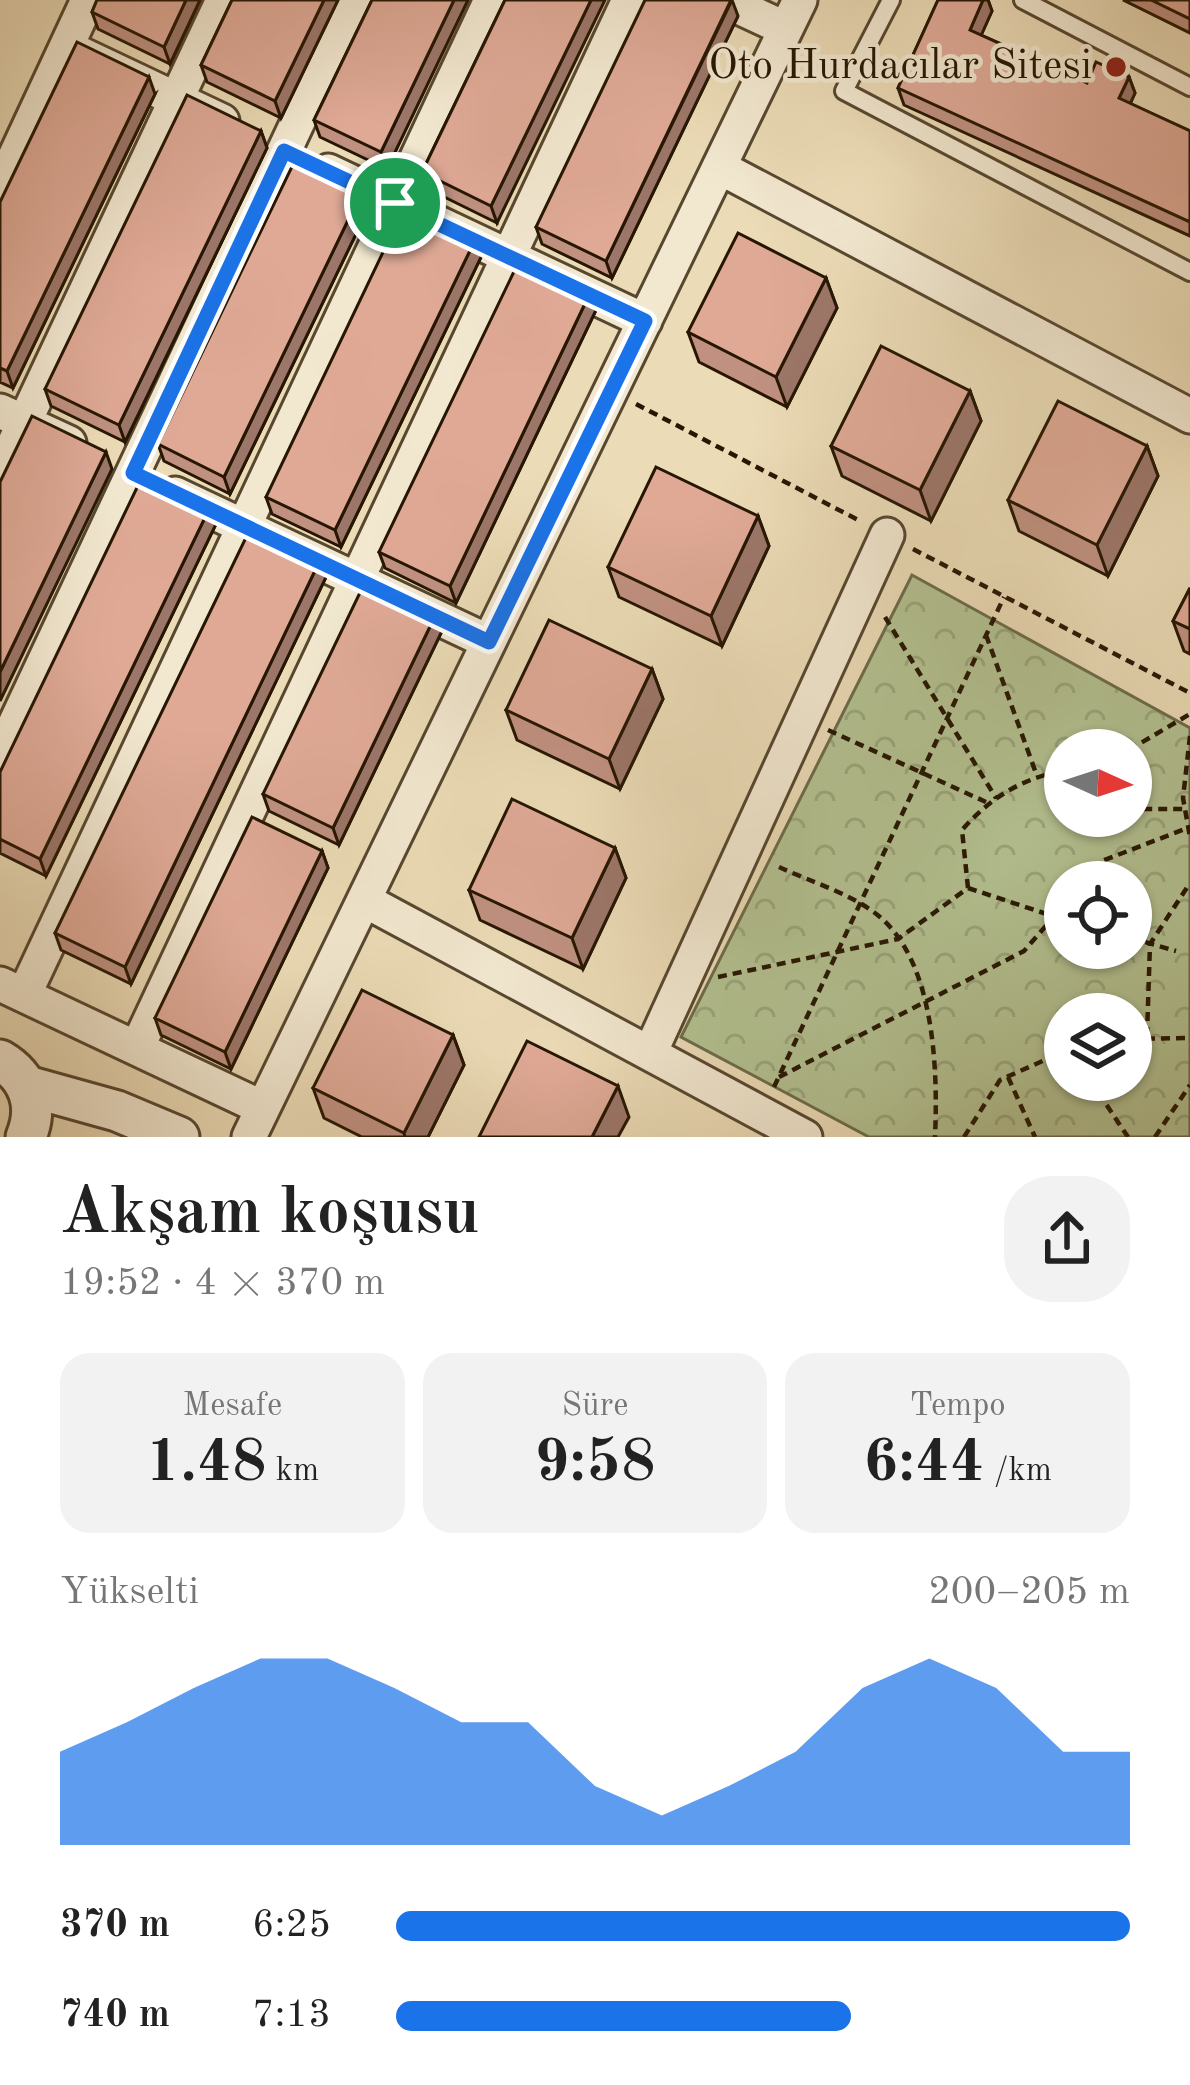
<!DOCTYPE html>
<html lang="tr">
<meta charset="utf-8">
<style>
body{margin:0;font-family:"Old Standard TT",serif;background:#f2f2f2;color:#222;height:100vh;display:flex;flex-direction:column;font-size:45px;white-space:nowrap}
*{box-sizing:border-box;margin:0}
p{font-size:39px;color:#767676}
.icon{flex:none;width:66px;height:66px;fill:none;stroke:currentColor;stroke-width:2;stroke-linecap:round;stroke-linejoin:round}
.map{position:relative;height:1137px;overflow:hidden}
.sheet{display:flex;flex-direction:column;background:#fff;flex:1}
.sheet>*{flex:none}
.needle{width:78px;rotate:93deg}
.controls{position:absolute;left:1044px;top:729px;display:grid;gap:24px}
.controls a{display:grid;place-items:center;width:108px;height:108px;border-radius:50%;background:#fff;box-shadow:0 3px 9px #0004;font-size:60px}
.pin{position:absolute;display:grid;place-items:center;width:102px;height:102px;color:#fff;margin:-51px;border:6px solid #fff;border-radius:50%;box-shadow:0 3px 12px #0007}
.round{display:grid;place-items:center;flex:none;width:126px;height:126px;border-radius:48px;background:#f2f2f2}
.head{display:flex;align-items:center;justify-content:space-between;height:204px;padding:0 60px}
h1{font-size:66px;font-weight:700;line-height:90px}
.metrics{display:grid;grid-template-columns:repeat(3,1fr);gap:18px;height:204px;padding:12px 60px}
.metrics div{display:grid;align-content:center;border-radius:30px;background:#f2f2f2;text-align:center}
.metrics b{font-size:60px;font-weight:700}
.metrics small{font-size:33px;font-weight:400}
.metrics p{font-size:33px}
.chart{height:336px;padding:24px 60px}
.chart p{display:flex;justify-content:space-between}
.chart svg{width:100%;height:216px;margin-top:12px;fill:#1a73e8;opacity:.7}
ul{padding:0 60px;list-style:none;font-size:39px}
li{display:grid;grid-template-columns:192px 144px 1fr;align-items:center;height:90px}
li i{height:30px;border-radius:15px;background:#1a73e8}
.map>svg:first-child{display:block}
.forest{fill:url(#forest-crowns);stroke:#6c6c4a;stroke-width:3;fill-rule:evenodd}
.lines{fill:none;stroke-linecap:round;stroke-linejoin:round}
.service-casing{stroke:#57472f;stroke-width:22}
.minor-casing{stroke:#57472f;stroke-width:39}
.tertiary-casing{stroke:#57472f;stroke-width:45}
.path{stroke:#261602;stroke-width:4.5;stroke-dasharray:9 6;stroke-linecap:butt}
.service{stroke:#f2e8d0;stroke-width:16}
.minor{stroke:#f2e8d0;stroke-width:33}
.tertiary{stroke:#f2e8d0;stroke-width:39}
.wall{fill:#c09181;stroke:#261602;stroke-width:3}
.shaded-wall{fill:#9c7669;stroke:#261602;stroke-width:3}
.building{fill:#dfa996;stroke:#261602;stroke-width:3}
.route-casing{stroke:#fff;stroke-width:24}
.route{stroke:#1a73e8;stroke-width:15}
.poi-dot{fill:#8f2418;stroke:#f2e8d0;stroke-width:4.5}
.labels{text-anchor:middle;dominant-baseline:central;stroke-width:9;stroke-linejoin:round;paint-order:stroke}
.poi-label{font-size:42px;fill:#261602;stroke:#f2e8d0;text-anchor:end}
</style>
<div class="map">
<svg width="1190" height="1137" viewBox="0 0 1190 1137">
<defs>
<pattern id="forest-crowns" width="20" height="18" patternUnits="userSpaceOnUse" patternTransform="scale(3)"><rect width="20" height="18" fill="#b3c191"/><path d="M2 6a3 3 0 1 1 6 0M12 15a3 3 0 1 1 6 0" fill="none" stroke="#9aa57b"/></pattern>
</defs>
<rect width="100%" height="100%" fill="#ebdbb6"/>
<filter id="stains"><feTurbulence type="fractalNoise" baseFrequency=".00167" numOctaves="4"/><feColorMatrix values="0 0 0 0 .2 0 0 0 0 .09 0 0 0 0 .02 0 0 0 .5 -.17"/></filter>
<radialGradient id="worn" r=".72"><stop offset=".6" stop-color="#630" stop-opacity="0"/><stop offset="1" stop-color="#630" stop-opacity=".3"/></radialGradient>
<!-- forest -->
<path class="forest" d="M 912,575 L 1190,728 L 1190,1137 L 869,1137 L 681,1037 ZM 1065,750 L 1131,750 L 1131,816 L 1065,816 ZM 1065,882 L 1131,882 L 1131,948 L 1065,948 ZM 1065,1014 L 1131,1014 L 1131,1080 L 1065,1080 Z"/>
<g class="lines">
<defs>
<path id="service" d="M 891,0 L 844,91 L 1190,272
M 1023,0 L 1190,87"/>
<path id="minor" d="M 724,0 L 786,29
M 66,47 L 222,121
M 719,167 L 1190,416
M 328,171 L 645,321
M 0,189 L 88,0
M 0,411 L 69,443
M 0,474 L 223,0
M 175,494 L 489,642
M 0,756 L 355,0
M 364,900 L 805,1137
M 0,984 L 263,1108
M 24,995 L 491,0
M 137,1048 L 629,0
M 650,1053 L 887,535
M 249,1137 L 800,0"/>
<path id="tertiary" d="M 0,1060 C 29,1077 39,1106 26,1137
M 27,1086 L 117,1111 L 179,1137"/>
</defs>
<!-- service casing -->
<use href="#service" class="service-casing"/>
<!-- minor casing -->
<use href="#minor" class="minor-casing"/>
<!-- tertiary casing -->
<use href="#tertiary" class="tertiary-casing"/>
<!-- path -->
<path class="path" d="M 636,404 L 860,521
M 913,549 L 1190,693
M 885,617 L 996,798
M 986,635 L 1037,776
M 828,730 L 986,802
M 1190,736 L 1183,798 L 1190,837
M 1129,750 L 1190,714
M 1131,800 L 1144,809 L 1184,809
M 779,867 C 811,882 853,894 880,917 C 935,964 938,1071 935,1137
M 1084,882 L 1102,861 L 1190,827
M 968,888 L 962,830 C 991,797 1021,779 1065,770
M 968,888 L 1065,920
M 1131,938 L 1176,951
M 718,977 L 898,939 L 968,888
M 1147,1036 L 1150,944 L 1190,883
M 1131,1039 L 1190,1038
M 779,1077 L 1024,951 L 1065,904
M 1008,1077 L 1035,1137
M 1090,1080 L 1128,1137
M 774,1087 L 1004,597
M 964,1137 L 1000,1080 L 1065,1051
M 1155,1137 L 1190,1085"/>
<!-- service -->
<use href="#service" class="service"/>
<!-- minor -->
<use href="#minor" class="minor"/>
<!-- tertiary -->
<use href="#tertiary" class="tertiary"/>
</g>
<!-- wall -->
<path class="wall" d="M 97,0 L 200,0 L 170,64 L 98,29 L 92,12 Z
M 232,0 L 338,0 L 281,118 L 207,82 L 201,65 Z
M 372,0 L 387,169 L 320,137 L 314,120 Z
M 505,0 L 497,223 L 428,189 L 422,172 Z
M 938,0 L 988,0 L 992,11 L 981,35 L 1087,83 L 1129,77 L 1135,93 L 1130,104 L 1190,131 L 1190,236 L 904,105 L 898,88 Z
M 1123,0 L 1190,0 L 1190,33 Z
M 738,16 L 612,278 L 542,244 L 536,227 Z
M 155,94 L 13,388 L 0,382 L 0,202 Z
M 261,131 L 267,148 L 125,442 L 51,406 L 45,389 Z
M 366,183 L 373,199 L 230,494 L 164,461 L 158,444 Z
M 483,253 L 341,547 L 272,514 L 266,497 Z
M 826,278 L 837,308 L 787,407 L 699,362 L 688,332 Z
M 597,308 L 456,603 L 385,568 L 379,552 Z
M 970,391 L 981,421 L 931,521 L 842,476 L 831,446 Z
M 1147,446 L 1158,476 L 1108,576 L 1019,531 L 1008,500 Z
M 212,503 L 218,520 L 46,876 L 0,853 L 0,772 Z
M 758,516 L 769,546 L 722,646 L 619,597 L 608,567 Z
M 322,556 L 328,573 L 131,984 L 61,950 L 55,933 Z
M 1190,588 L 1190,654 L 1184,651 L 1173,621 Z
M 437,612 L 443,629 L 339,845 L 269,811 L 263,794 Z
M 652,669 L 663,699 L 620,789 L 517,740 L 506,710 Z
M 615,848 L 626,878 L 583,969 L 480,920 L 469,890 Z
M 322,851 L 328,868 L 231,1069 L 161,1035 L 155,1018 Z
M 453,1035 L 464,1065 L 428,1137 L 362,1137 L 324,1118 L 313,1088 Z"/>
<!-- shaded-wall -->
<path class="shaded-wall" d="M 186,0 L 200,0 L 170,64 L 164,47 Z
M 324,0 L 338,0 L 281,118 L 275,101 Z
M 454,0 L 468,0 L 387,169 L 381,152 Z
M 591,0 L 605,0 L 497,223 L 491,206 Z
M 732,0 L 738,16 L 612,278 L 606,261 Z
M 983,0 L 988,0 L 992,11 L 976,47 L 970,30 Z
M 149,77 L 155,94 L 13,388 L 7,371 Z
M 1129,77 L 1135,93 L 1125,115 L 1119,98 Z
M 261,131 L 267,148 L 125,442 L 119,425 Z
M 366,183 L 373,199 L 230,494 L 224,477 Z
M 477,236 L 483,253 L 341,547 L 335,530 Z
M 826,278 L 837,308 L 787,407 L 776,377 Z
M 591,291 L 597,308 L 456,603 L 450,586 Z
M 970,391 L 981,421 L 931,521 L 920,490 Z
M 1147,446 L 1158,476 L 1108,576 L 1097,545 Z
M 106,452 L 112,469 L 0,701 L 0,672 Z
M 212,503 L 218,520 L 46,876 L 40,859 Z
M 758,516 L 769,546 L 722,646 L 711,616 Z
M 322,556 L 328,573 L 131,984 L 125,967 Z
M 437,612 L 443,629 L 339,845 L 333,828 Z
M 652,669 L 663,699 L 620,789 L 609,759 Z
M 615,848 L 626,878 L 583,969 L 572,938 Z
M 322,851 L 328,868 L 231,1069 L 225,1052 Z
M 453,1035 L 464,1065 L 428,1137 L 405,1137 L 404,1133 Z
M 618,1086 L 629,1117 L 618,1137 L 592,1137 Z"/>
<!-- building -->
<path class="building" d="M 97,0 L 186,0 L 164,47 L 92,12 Z
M 232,0 L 324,0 L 275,101 L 201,65 Z
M 372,0 L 454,0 L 381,152 L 314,120 Z
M 505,0 L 591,0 L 491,206 L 422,172 Z
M 645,0 L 731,0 L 606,261 L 536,227 Z
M 938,0 L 983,0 L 970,30 L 1087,83 L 1096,62 L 1129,77 L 1119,98 L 1190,131 L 1190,222 L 898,88 Z
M 1151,0 L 1190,0 L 1190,19 Z
M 77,42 L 149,77 L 7,371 L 0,368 L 0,202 Z
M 187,95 L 261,131 L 119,425 L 45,389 Z
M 300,150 L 366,183 L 224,477 L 158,444 Z
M 407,202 L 477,236 L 335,530 L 266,497 Z
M 738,233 L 826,278 L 776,377 L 688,332 Z
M 521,257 L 591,291 L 450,586 L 379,552 Z
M 881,346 L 970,391 L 920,490 L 831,446 Z
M 1058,401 L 1147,446 L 1097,545 L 1008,500 Z
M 32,416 L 106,452 L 0,672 L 0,482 Z
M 656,467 L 758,516 L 711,616 L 608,567 Z
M 145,471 L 212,503 L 40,859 L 0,839 L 0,772 Z
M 253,523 L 322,556 L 125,967 L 55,933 Z
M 367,578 L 437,612 L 333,828 L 263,794 Z
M 1190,588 L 1190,629 L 1173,621 Z
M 549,620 L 652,669 L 609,759 L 506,710 Z
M 512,799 L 615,848 L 572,938 L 469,890 Z
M 252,817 L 322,851 L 225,1052 L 155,1018 Z
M 362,990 L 453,1035 L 404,1133 L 313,1088 Z
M 527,1041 L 618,1086 L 592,1137 L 479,1137 Z"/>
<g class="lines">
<defs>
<path id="route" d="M 284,151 L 645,321 L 489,642 L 133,473 Z"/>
</defs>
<!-- route casing -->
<use href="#route" class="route-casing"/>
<!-- route -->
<use href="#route" class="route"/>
</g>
<!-- markers -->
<circle class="poi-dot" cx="1116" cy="67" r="12"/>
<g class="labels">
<!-- poi labels -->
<g class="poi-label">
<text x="1092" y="67">Oto Hurdacılar Sitesi</text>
</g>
</g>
<rect width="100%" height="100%" filter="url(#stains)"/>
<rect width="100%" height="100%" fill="url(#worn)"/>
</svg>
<div class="controls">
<a><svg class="needle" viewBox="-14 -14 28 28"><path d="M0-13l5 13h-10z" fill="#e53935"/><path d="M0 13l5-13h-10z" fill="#767676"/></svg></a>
<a><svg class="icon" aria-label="locate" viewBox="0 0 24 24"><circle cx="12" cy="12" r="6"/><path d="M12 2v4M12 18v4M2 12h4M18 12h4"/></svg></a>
<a><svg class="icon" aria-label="layers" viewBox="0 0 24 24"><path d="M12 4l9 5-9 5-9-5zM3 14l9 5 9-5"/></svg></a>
</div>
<div class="pin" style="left:395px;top:203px;background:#1e9e55"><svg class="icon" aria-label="arrive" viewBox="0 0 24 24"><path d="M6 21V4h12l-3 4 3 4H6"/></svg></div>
</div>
<section class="sheet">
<div class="head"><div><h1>Akşam koşusu</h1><p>19:52 · 4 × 370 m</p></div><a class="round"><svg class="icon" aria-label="share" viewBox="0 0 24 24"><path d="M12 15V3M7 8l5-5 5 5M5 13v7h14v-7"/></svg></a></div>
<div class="metrics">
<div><p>Mesafe</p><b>1.48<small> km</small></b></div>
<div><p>Süre</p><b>9:58</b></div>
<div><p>Tempo</p><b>6:44<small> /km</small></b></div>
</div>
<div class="chart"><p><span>Yükselti</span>200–205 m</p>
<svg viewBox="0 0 160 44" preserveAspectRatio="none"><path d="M0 44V25L10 19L20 12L30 6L40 6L50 12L60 19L70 19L80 32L90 38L100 32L110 25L120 12L130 6L140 12L150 25L160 25V44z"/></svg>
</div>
<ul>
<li><b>370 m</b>6:25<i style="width:100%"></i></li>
<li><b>740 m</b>7:13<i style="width:62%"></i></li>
</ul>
</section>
